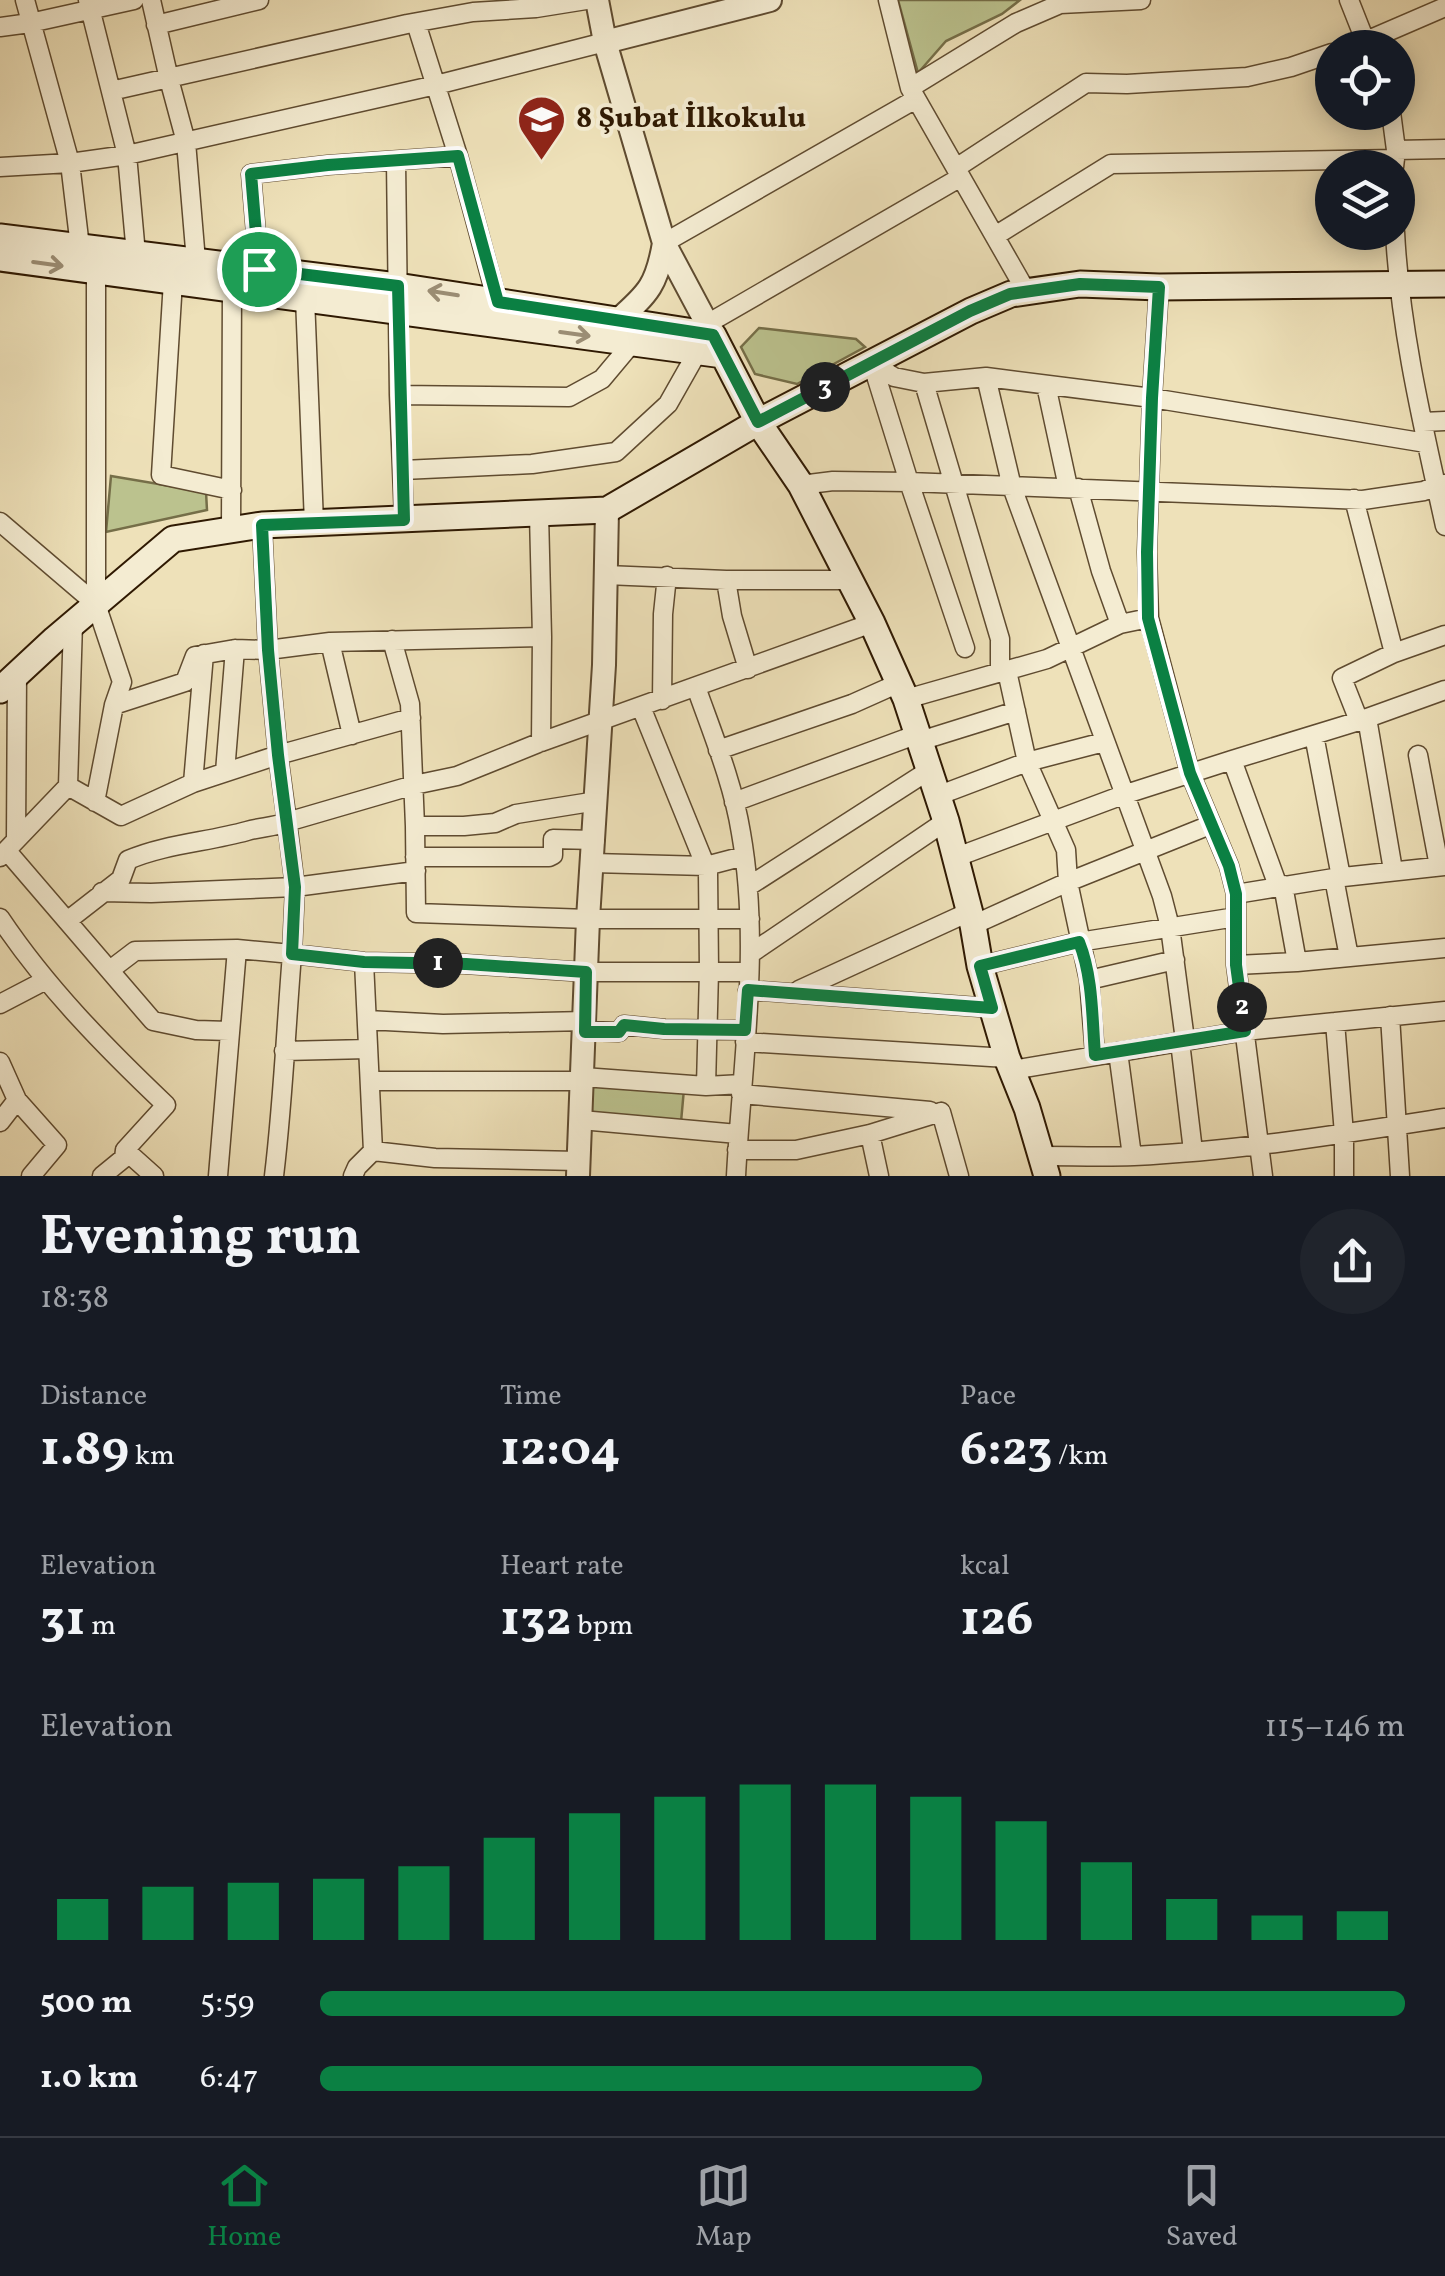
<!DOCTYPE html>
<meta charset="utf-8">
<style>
body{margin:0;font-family:Vollkorn,serif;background:#20242c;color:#f1f3f6;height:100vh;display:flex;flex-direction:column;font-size:38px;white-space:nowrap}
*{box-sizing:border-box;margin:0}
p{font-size:32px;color:#9ea1a6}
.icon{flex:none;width:55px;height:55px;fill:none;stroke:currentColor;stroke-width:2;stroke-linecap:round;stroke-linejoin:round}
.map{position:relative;height:1176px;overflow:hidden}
.panel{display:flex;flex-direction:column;background:#171b24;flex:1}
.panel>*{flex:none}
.buttons{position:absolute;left:1315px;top:30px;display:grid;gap:20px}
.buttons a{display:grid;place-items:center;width:100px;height:100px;border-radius:50%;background:#171b24;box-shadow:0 5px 25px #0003;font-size:50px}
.pin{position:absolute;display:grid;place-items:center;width:85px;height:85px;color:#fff;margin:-42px;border:5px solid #fff;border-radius:50%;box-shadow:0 2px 10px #0007}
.km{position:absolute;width:50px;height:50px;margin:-25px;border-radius:50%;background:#222;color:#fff;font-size:28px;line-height:50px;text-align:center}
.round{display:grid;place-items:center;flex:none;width:105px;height:105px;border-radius:52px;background:#20242c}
.head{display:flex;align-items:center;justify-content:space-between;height:170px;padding:0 40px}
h1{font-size:55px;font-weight:700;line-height:75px}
.metrics{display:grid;grid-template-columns:repeat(3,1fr);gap:15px;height:170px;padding:10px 40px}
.metrics div{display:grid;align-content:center}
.metrics b{font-size:50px;font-weight:700}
.metrics small{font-size:28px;font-weight:400}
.metrics p{font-size:28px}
.chart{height:280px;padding:20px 40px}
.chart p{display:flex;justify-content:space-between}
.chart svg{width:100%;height:180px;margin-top:10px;stroke:#0b8043;stroke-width:6}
ul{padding:0 40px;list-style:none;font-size:32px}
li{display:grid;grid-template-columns:160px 120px 1fr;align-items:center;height:75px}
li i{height:25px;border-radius:12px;background:#0b8043}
.tabs{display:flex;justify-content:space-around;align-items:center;height:140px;border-top:2px solid #363941;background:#171b24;font-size:28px;color:#9ea1a6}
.tabs a{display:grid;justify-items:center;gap:5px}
.tabs .current{color:#0b8043}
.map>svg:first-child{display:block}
.green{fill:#bbc28e;stroke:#756e48;stroke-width:2.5}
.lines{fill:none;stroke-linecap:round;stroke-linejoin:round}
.minor-casing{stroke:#5f4b30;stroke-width:21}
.tertiary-casing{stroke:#5f4b30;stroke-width:26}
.secondary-casing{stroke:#2f1902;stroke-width:29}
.minor{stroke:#f4ecd2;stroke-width:18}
.tertiary{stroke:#f4ecd2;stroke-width:22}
.secondary{stroke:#f4ecd2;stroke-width:25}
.oneway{stroke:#9b8d74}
.route-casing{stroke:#fff;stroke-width:20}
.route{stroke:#0b8043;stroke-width:12}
.labels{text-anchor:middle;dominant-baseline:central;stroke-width:8;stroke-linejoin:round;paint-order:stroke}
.poi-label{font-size:30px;font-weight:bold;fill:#2f1902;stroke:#f4ecd2;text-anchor:start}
</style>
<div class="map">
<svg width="1445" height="1176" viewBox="0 0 1445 1176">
<rect width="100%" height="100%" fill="#eee1b9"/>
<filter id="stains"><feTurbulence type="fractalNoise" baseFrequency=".002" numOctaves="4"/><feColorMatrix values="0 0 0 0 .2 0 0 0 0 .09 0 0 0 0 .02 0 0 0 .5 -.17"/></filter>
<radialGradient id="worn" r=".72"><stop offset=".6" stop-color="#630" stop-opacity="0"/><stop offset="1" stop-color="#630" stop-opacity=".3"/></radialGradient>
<!-- green -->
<path class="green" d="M 898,0 L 1020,0 L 1002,14 L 946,41 L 918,73 Z
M 759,328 L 856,339 L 865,347 L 797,384 L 755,374 L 741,347 Z
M 111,476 L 206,492 L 207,510 L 106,532 Z
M 590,1082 L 684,1089 L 681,1122 L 587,1115 Z"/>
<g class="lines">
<defs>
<path id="minor" d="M 25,0 L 70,163 L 80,247
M 88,0 L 127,155 L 136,254
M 151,0 L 169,79 L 186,142 L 196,261
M 888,0 L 910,88 L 1026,291
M 1349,0 L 1368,48
M 416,23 L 458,156 L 497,301
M 156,25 L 259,0
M 0,27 L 30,23 L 134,0
M 1350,48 L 1445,7
M 910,88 L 1016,23 L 1060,4 L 1141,0
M 111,91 L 407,24 L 473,12 L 536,8 L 586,0
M 1391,112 L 1396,150 L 1394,167
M 1396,150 L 1445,149
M 396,161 L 399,395 L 404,519
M 0,167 L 70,163 L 127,155 L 436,85 L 605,42
M 956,168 L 1086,83 L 1127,84 L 1247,77 L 1291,67 L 1332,53
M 1395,232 C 1400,331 1424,430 1445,526
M 995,236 L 1111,164 L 1394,159
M 664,243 L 916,99
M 259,269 L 251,174 L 328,165 L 458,156
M 173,281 L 161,475 L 232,490
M 1159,287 L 1152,398 L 1147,552 L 1149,618 L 1190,773 L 1229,866 L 1236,894 L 1236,965 L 1263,1176
M 305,298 L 314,523
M 707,324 L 961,177
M 872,363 L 894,377 L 924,383 L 986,377 L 1152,398 L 1426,443
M 872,363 L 909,482 L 965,648
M 986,377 L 1012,487 L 1162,896 L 1170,927 L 1185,1040
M 924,383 L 1000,639 L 1000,673
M 1046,385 L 1068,487
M 399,395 L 569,397 L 602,379 L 633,342
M 1423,422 L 1445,421
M 403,470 L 532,464 L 616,452 L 668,404 L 698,351
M 801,485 L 833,481 L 909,482 L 1363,500 L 1424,491 L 1436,485 L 1445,484
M 1078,488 L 1101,571 L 1120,624
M 1354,499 L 1394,653 L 1445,635
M 539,514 L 542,637 L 541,742
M 0,522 L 96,604
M 231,530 L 232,288
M 606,575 L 726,580 L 850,580
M 726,580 L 732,616 L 748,669
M 392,640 L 410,704 L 415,826 L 416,913 L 588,919 L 750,919
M 330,642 L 352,735
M 1007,671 L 1027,762 L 1066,850 L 1068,882 L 1089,980 L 1095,1055
M 696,687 C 713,735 733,783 741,833 C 761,946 742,1062 736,1176
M 906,699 L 1047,659 L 1120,624 L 1149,618
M 662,700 L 663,614 L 667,576
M 114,705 L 185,682 L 195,656 L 235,649 L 268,650 L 330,642 L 542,637
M 641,707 L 708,872 L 709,971 L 706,1086
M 1367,718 L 1393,870
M 1359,721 L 1342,678 L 1394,653
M 1314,735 L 1341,877
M 920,741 L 1016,711
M 718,750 L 852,704 L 899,683
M 1418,755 L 1439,866
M 1232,760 L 1278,886
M 225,772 L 235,649
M 193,783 L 204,654
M 68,786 L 73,623
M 937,796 L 1027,762 L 1104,742
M 95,802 L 114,705 L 122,682 L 96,604 L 96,271
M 734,802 L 918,734
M 415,826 L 464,826 L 495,823 L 516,814 L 597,801
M 16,839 L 17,674
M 7,851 L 153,1021 L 196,1030 L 229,1031
M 0,857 L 68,786 L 121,816 L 193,783 L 278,755 L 268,650 L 262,525
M 415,857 L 549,857 L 553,855 L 553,839 L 595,840
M 954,858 L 1123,795 L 1232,760 L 1359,721 L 1445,690
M 593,863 L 706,866 L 744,856
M 1334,878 L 1349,957
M 1283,885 L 1297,962
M 749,886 L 928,771
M 102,892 L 151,893 L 295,887 L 416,871
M 1236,894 L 1334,878 L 1445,866
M 0,918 C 46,987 106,1048 166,1105 L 125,1150 L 124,1158 L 102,1176
M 67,921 L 121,879 L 128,860 C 165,844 208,842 247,831 C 261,827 274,827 287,822 L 278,755 L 411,718
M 973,925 L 1068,882 L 1210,825
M 750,954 L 946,821
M 364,962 L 373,1151
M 1236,965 L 1297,962 L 1445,948
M 980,966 L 1079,942 L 1236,917
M 110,970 L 135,951 L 237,949 L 292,954 L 295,887 L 287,822 L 414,785 L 457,776 L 541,742 L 872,623
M 1089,980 L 1175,960
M 748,990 L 992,1008
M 799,990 L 969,912
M 0,1004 L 46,980
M 1390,1016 L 1400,1176
M 367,1020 L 443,1024 L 586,1021
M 1335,1022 L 1344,1134 L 1344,1176
M 585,1031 L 619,1032 L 624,1025 L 665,1029 L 745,1030
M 745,1042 L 1007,1058
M 1180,1042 L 1193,1151
M 284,1051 L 368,1049
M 1118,1052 L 1132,1156
M 0,1062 L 17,1100 L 57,1145 L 31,1176
M 1012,1070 L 1245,1031 L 1445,1011
M 583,1077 L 706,1086 L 742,1084
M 371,1081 L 583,1081
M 741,1094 L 930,1111
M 941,1112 L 959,1176
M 581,1120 L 738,1134
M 0,1122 L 17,1100
M 870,1134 L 879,1176
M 125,1150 L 154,1176
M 737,1150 L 796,1150 L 870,1134 L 941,1112
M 1042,1156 C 1072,1156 1103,1157 1134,1156 C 1238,1151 1342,1134 1445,1118
M 218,1176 L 237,949
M 274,1176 C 283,1102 286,1028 292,954 L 364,962 L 465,964 L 585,972 L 749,972
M 353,1176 L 357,1167 L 373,1151 L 435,1158 L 578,1161"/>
<path id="tertiary" d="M 597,0 L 605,42 L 664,243 L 713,335
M 605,42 L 770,0
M 618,320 C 649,293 657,284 664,243
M 578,1176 L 588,919 L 604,665 L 607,510"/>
<path id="secondary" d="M 0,237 L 397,286 L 713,335 L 758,422 L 801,485 L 872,623 L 906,699 L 946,821 L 973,925 L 980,966 L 1007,1058 L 1027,1108 L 1047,1176
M 0,258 L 723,355
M 0,690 L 55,639 L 173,539 L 262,525 L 607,510 L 758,422 L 971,311 L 1011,294 L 1080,284 L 1159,287 L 1445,284"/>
</defs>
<!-- minor casing -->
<use href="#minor" class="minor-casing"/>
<!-- tertiary casing -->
<use href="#tertiary" class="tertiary-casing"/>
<!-- secondary casing -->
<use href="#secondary" class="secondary-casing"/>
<!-- minor -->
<use href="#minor" class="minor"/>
<!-- tertiary -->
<use href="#tertiary" class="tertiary"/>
<!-- secondary -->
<use href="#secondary" class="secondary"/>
</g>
<!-- one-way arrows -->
<defs><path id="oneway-shaft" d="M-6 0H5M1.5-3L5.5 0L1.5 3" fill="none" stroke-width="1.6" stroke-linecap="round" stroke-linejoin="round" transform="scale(2.5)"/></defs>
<g class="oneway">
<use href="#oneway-shaft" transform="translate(48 264) rotate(8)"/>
<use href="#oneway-shaft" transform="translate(443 293) rotate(-171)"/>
<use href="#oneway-shaft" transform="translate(575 334) rotate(8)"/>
</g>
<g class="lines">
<defs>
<path id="route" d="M 458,156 L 498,302 L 713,335 L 758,422 L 970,311 L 1010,294 L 1080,284 L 1159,287 L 1152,398 L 1147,552 L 1148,618 L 1190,773 L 1229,866 L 1236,894 L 1236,965 L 1245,1031 L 1095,1055 C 1092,1018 1093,977 1079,942 L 980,966 L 992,1008 L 748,990 L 745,1030 L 664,1029 L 624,1025 L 619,1032 L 585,1032 L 586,972 L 466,964 L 364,962 L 292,954 L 295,887 L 278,755 L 268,650 L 262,525 L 404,520 L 398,286 L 259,269 L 251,174 L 328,165 Z"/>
</defs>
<!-- route casing -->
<use href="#route" class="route-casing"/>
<!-- route -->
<use href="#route" class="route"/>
</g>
<!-- icons -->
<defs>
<symbol id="school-pin" viewBox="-11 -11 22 30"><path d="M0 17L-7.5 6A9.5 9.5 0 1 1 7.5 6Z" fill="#8f2418" stroke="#f4ecd2"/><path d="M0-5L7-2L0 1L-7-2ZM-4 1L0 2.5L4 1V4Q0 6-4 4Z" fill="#fff"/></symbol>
</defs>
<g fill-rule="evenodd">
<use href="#school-pin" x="514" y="92" width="55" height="75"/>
</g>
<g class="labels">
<!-- poi labels -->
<g class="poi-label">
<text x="576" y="119">8 Şubat İlkokulu</text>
</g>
</g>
<rect width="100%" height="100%" filter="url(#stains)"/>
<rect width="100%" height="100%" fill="url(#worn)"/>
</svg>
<div class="buttons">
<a><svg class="icon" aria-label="locate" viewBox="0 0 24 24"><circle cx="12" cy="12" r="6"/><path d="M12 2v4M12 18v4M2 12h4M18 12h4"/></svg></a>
<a><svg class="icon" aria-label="layers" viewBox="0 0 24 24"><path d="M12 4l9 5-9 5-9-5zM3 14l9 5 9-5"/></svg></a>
</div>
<div class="pin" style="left:259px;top:269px;background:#1e9e55"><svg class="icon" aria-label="arrive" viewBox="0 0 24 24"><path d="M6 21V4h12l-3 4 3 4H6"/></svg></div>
<b class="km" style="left:438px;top:963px">1</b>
<b class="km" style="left:1242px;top:1007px">2</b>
<b class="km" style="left:825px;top:387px">3</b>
</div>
<section class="panel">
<div class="head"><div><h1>Evening run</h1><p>18:38</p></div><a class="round"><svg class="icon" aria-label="share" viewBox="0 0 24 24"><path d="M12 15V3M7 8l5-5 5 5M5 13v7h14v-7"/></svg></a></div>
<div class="metrics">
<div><p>Distance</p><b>1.89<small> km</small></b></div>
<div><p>Time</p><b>12:04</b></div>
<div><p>Pace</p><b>6:23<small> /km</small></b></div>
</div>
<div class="metrics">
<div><p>Elevation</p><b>31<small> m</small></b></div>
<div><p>Heart rate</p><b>132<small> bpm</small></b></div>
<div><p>kcal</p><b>126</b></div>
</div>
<div class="chart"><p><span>Elevation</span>115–146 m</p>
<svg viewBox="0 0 160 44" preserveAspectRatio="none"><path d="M5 44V34M15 44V31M25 44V30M35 44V29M45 44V26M55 44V19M65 44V13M75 44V9M85 44V6M95 44V6M105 44V9M115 44V15M125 44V25M135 44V34M145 44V38M155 44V37"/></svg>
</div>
<ul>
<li><b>500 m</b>5:59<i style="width:100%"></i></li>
<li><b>1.0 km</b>6:47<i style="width:61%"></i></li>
</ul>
</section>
<nav class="tabs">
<a class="current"><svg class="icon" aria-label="home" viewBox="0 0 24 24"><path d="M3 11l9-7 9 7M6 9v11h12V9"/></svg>Home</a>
<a><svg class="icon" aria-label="map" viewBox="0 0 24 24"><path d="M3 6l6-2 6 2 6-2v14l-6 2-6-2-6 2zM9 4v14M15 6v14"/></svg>Map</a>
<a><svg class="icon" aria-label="saved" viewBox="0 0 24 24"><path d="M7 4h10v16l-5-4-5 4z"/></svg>Saved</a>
</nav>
